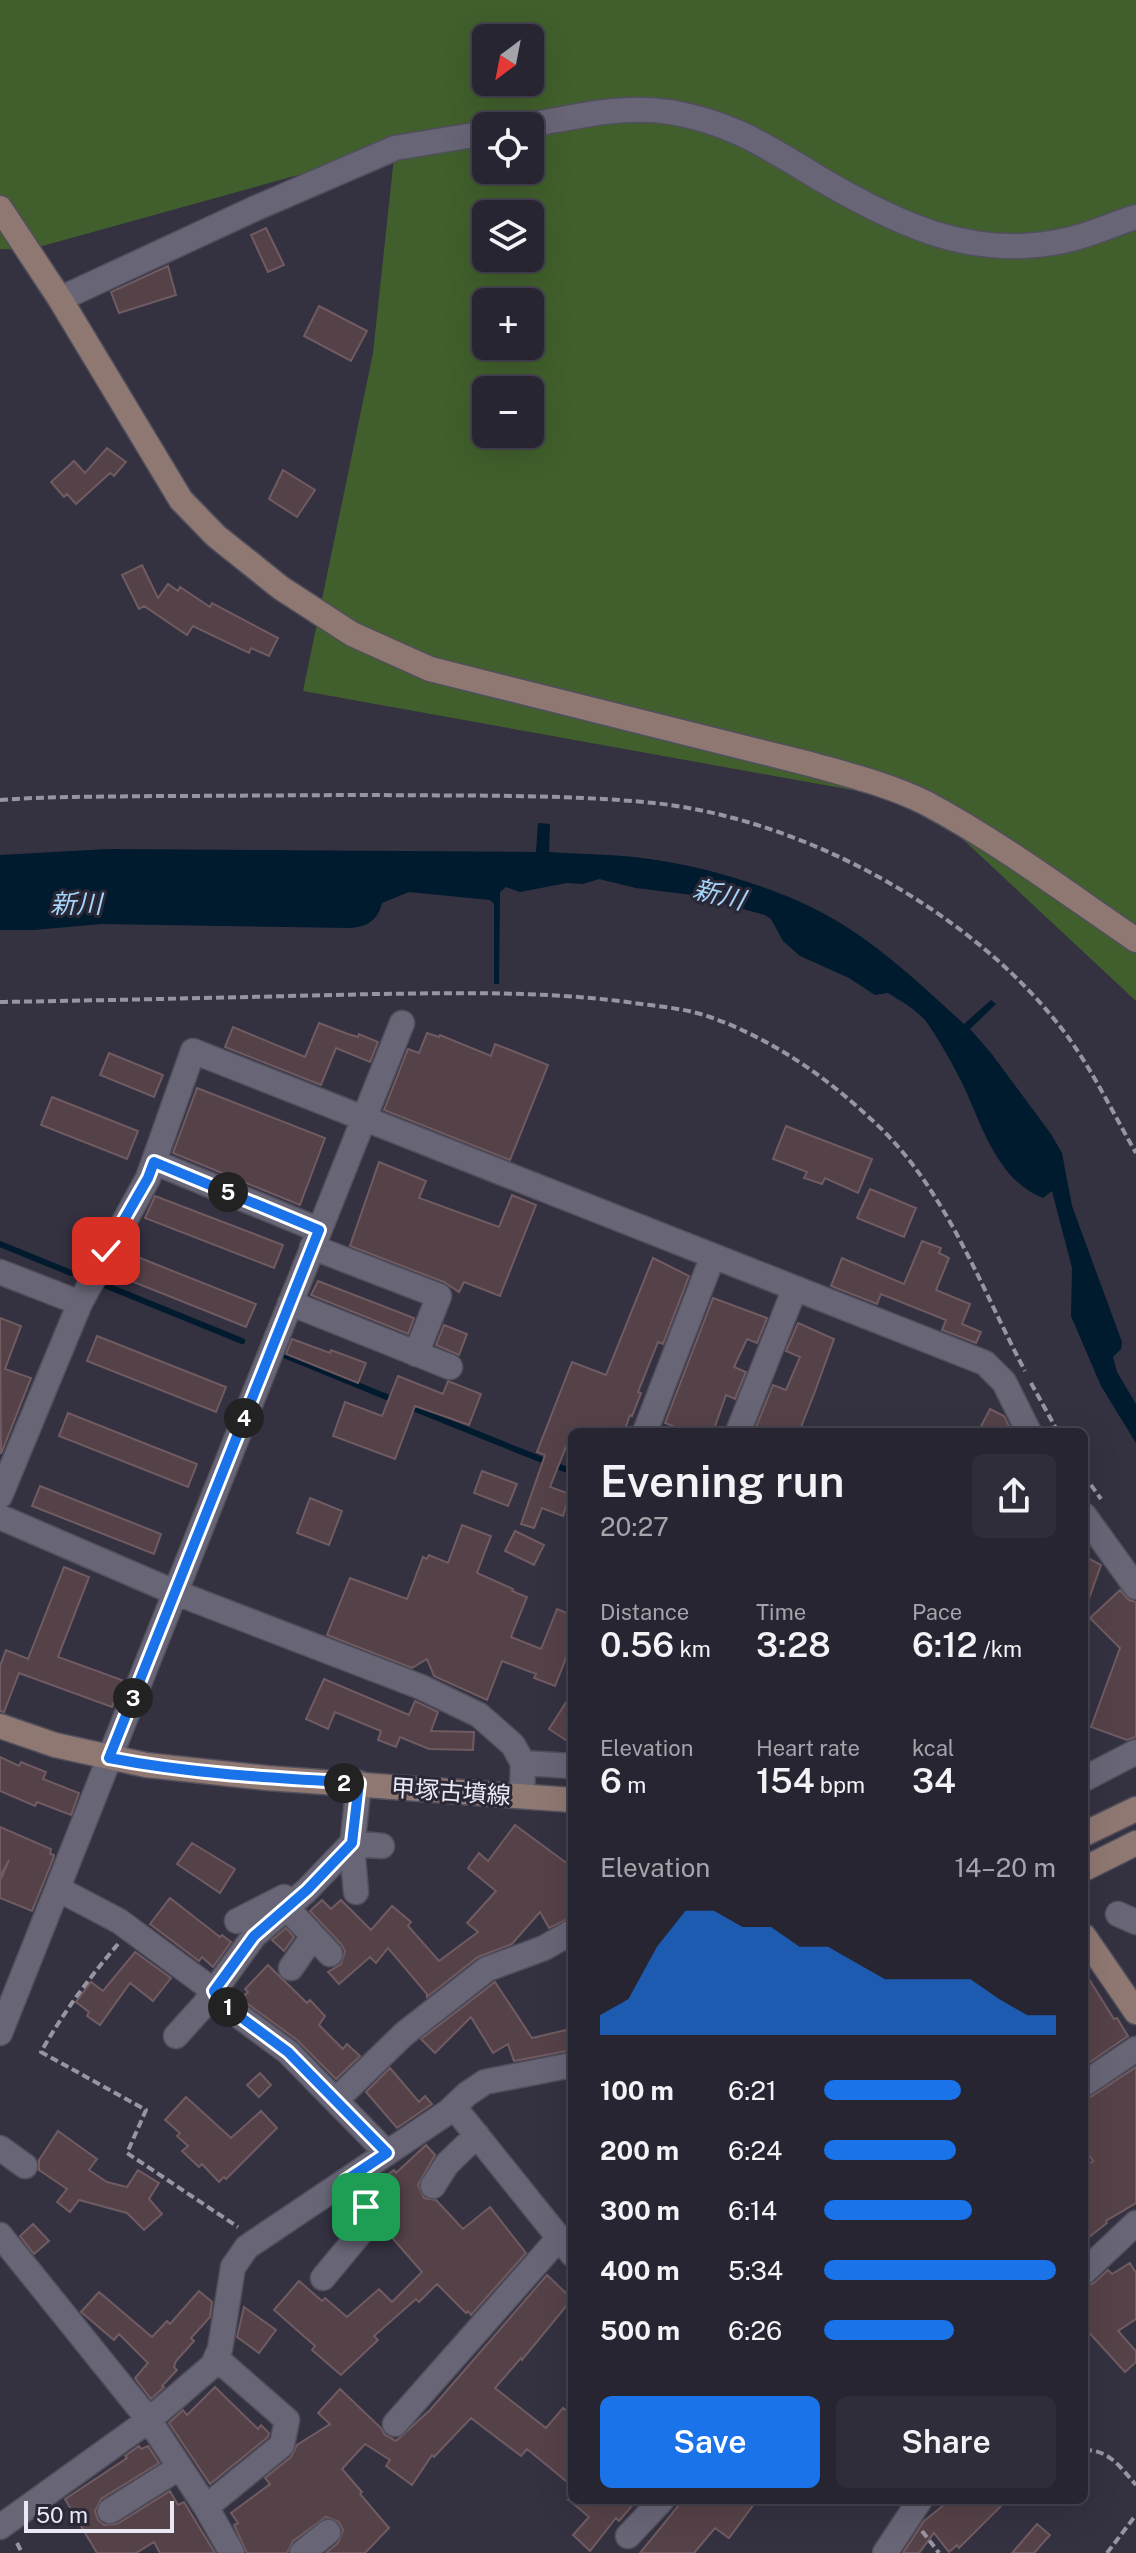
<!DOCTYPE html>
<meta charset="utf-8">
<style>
body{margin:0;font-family:"Public Sans","Noto Sans JP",sans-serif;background:#2f2d39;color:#f1f3f6;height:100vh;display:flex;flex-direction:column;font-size:30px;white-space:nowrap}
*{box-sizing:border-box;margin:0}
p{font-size:26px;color:#a4a5ab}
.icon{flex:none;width:44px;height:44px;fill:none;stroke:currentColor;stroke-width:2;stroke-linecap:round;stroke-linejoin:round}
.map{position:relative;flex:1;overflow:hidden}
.drawer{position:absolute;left:568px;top:1428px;width:520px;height:1076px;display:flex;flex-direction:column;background:#272531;border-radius:12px;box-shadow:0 8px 32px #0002,0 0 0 2px #43424d}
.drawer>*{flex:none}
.needle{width:52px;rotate:212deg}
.tools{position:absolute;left:472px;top:24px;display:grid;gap:16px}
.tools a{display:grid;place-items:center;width:72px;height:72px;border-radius:12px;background:#272531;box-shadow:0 8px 32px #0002,0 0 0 2px #43424d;font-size:40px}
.scale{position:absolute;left:24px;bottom:20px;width:150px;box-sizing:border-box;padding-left:8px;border:4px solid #eae9f3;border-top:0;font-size:22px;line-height:28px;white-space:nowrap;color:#eae9f3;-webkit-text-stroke:6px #2a2736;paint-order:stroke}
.pin{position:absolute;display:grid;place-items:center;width:68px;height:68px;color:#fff;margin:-34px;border-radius:16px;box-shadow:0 4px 12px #0006}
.km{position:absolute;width:40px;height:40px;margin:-20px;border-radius:50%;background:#222;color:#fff;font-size:22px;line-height:40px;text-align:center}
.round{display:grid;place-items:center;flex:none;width:84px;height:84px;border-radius:12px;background:#2f2d39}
.headline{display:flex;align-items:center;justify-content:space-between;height:136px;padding:0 32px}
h1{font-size:44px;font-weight:600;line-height:60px}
.figures{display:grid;grid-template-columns:repeat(3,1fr);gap:12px;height:136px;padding:8px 32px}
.figures div{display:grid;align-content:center}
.figures b{font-size:34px;font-weight:600}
.figures small{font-size:22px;font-weight:400}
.figures p{font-size:22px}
.chart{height:224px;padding:16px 32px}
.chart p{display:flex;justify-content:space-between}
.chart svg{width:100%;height:144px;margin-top:8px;fill:#1a73e8;opacity:.7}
.primary-button{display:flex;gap:16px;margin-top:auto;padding:16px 32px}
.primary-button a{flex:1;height:92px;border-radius:12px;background:#1a73e8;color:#fff;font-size:32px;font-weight:600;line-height:92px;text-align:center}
.primary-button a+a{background:#2f2d39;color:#f1f3f6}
ul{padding:0 32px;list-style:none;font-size:26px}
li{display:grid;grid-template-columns:128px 96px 1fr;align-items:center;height:60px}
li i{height:20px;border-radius:10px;background:#1a73e8}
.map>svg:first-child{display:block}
.green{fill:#415f2c;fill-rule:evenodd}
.water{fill:#001a2e}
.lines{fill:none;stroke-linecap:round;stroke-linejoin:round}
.stream{stroke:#001a2e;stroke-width:6}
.building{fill:#554248;stroke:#6f5b61;stroke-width:2}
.street-casing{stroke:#514f5c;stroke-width:27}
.secondary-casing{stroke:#514f5c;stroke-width:27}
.path{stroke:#9795a2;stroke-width:4;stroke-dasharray:8 4;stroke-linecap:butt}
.street{stroke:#686577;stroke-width:24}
.secondary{stroke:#907872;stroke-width:24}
.route-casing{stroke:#fff;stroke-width:16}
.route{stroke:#1a73e8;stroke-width:10}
.labels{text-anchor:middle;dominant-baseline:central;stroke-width:6;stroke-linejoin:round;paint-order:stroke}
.street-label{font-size:24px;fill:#eae9f3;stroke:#2a2736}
.water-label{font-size:26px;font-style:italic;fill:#a4d5fa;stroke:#2a2736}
</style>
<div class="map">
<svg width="1136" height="2553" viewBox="0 0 1136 2553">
<rect width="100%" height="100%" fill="#343141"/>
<!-- green -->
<path class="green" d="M 0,0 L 1136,0 L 1136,1001 L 924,803 L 303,691 L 373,353 L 395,148 L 28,250 L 0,249 ZM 486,38 L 530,38 L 530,82 L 486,82 ZM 486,126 L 530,126 L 530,170 L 486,170 ZM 486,214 L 530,214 L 530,258 L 486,258 ZM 486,302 L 530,302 L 530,346 L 486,346 ZM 486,390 L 530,390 L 530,434 L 486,434 Z"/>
<!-- water -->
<path class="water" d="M 538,823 L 550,824 L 549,852 C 577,854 606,854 634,857 C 692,863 763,883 815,909 C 870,936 918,982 964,1024 L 991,1000 L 996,1004 L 970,1029 L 991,1053 L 1051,1134 L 1062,1153 L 1072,1206 L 1122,1342 L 1121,1349 L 1113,1357 L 1117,1372 L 1136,1404 L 1136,1443 L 1101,1386 L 1071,1316 L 1072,1268 L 1052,1191 L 1043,1198 C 999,1181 983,1129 965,1089 C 955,1068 941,1043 928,1024 C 919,1011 902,1002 888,993 L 875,995 L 849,978 L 800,956 L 783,941 L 771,919 L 765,915 L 692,895 L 636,888 L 599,879 L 583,884 L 567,883 L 520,892 L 506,887 L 500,892 L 499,984 L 494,984 L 494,904 L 490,900 L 409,892 L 382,903 C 378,920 367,927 350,928 L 101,924 L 34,930 L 0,930 L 0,855 L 109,849 L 536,852 Z"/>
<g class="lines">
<!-- stream -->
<path class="stream" d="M 0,1244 L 71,1273
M 102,1284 L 242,1341
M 284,1355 L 394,1400
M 408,1406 L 572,1472"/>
</g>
<!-- building -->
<path class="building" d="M 266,228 L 284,265 L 268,272 L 251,235 Z
M 168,266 L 176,295 L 119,313 L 111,292 Z
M 319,306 L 367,331 L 351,361 L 304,336 Z
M 107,448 L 126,462 L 114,476 L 110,473 L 76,504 L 67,494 L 64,497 L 51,482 L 74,461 L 85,473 Z
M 283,470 L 315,490 L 297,517 L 269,499 Z
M 142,565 L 158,598 L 168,584 L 178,591 L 180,587 L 210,607 L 212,603 L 278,638 L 269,656 L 251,648 L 249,653 L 193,626 L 187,635 L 144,606 L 139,609 L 122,575 Z
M 319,1023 L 348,1034 L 358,1037 L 359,1034 L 378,1042 L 370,1062 L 336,1048 L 321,1085 L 225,1047 L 233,1027 L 305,1057 Z
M 427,1033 L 439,1037 L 440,1035 L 491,1056 L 495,1044 L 548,1065 L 510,1160 L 384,1110 L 408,1049 L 419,1053 Z
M 109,1053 L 163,1075 L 154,1097 L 100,1075 Z
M 197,1088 L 325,1138 L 300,1205 L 173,1153 Z
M 52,1097 L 138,1131 L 127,1159 L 41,1125 Z
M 786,1126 L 872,1159 L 858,1193 L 825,1178 L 822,1184 L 804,1178 L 807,1172 L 773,1159 Z
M 379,1162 L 426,1181 L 419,1198 L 499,1227 L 512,1195 L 536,1205 L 500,1296 L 464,1282 L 459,1292 L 444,1282 L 350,1246 Z
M 870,1189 L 916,1208 L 904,1237 L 857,1218 Z
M 155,1196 L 283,1245 L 274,1268 L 145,1218 Z
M 922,1241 L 941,1248 L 939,1253 L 949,1258 L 936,1290 L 970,1304 L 962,1324 L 981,1332 L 976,1343 L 942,1330 L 946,1320 L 881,1294 L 877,1304 L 831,1286 L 842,1258 L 904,1284 Z
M 130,1254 L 256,1304 L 246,1327 L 121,1277 Z
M 653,1258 L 689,1276 L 663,1344 L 658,1342 L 638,1392 L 641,1393 L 632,1416 L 630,1415 L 624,1432 L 572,1432 L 550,1487 L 570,1494 L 563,1516 L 542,1508 L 534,1528 L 521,1524 L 545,1455 L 537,1452 L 572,1362 L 606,1375 Z
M 318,1281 L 414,1318 L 408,1334 L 311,1295 Z
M 713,1298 L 767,1318 L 757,1343 L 747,1339 L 734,1367 L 746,1372 L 735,1399 L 726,1395 L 713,1432 L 688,1432 L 665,1423 Z
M 0,1318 L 21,1326 L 5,1369 L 31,1378 L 1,1454 Z
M 798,1323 L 834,1339 L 814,1394 L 799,1432 L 754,1432 L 773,1385 L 786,1390 L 800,1357 L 786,1351 Z
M 444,1325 L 467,1334 L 459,1355 L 436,1345 Z
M 97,1336 L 226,1387 L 216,1412 L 87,1361 Z
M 292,1339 L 330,1353 L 331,1350 L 366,1363 L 358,1383 L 286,1354 Z
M 398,1376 L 443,1394 L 448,1381 L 481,1394 L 469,1425 L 415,1406 L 395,1459 L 333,1436 L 345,1402 L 382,1416 Z
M 990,1409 L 1004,1416 L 1012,1432 L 978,1432 Z
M 68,1413 L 197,1464 L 188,1487 L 59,1436 Z
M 482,1471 L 517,1484 L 508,1506 L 474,1493 Z
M 40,1486 L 161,1534 L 154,1554 L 32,1506 Z
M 310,1498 L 342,1511 L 329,1545 L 297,1533 Z
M 462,1525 L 491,1536 L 477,1573 L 513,1589 L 512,1591 L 527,1597 L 511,1637 L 541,1649 L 557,1609 L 572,1615 L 572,1643 L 555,1686 L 534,1678 L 536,1674 L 502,1661 L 487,1700 L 434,1676 L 427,1659 L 412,1668 L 327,1635 L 350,1578 L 407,1599 L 423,1557 L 427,1559 L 429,1555 L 448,1563 Z
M 515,1531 L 544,1545 L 534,1565 L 505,1551 Z
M 1084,1556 L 1101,1565 L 1086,1607 L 1084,1607 Z
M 64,1567 L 89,1577 L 58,1657 L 122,1680 L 112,1707 L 19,1673 L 4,1712 L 0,1711 L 0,1666 L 6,1650 L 28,1659 Z
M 1120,1590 L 1129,1600 L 1136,1602 L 1136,1737 L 1127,1740 L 1091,1727 L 1120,1648 L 1090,1618 Z
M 324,1679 L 409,1715 L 415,1701 L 438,1712 L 431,1731 L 474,1732 L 473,1750 L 429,1749 L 400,1737 L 396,1747 L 378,1740 L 381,1731 L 335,1712 L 328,1729 L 306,1719 Z
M 572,1693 L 572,1744 L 549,1729 Z
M 0,1757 L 19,1766 L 21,1762 L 46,1772 L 43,1779 L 79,1793 L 71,1815 L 37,1802 L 35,1806 L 0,1791 Z
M 515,1825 L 572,1867 L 572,1917 L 549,1928 L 540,1912 L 512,1944 L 478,1957 L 427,1997 L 427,1994 L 388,1948 L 376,1963 L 370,1957 L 339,1984 L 328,1972 L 341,1964 L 345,1951 L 341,1944 L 310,1911 L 322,1900 L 331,1909 L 341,1900 L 371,1930 L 392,1906 L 411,1922 L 408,1926 L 439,1961 L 478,1932 L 467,1923 L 496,1891 L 468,1868 L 479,1853 L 488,1861 Z
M 0,1827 L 51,1849 L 50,1854 L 54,1855 L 53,1859 L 32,1911 L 0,1898 L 0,1881 L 9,1860 L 0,1876 Z
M 192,1843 L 235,1869 L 220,1893 L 177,1864 Z
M 170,1898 L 220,1937 L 222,1935 L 231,1942 L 213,1967 L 202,1957 L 199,1961 L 150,1924 Z
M 286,1928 L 294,1937 L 284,1951 L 272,1940 Z
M 135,1952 L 171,1978 L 153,2001 L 130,1983 L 100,2025 L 87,2016 L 89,2012 L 76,2002 L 91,1982 L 103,1991 Z
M 268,1965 L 307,2003 L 310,2000 L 325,2016 L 319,2025 L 343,2049 L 347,2044 L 360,2056 L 336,2079 L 297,2040 L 241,1999 L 248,1992 L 245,1989 Z
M 1084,1971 L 1114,2019 L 1117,2018 L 1128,2036 L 1084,2066 Z
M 495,1982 L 532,2038 L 566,2030 L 572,2050 L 514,2061 L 508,2044 L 493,2053 L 471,2017 L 435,2053 L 421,2039 Z
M 1136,2067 L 1136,2203 L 1106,2221 L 1107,2223 L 1084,2241 L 1084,2167 L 1093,2161 L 1084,2147 L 1084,2099 L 1092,2096 Z
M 390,2068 L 419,2102 L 425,2096 L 432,2104 L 397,2128 L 366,2092 Z
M 260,2073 L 271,2085 L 259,2097 L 247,2085 Z
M 186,2097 L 231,2138 L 261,2111 L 277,2128 L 226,2179 L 224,2177 L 219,2182 L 202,2164 L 199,2167 L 182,2151 L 188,2146 L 177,2136 L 180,2133 L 165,2120 Z
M 58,2131 L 97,2159 L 89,2170 L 107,2182 L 127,2187 L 138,2170 L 159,2183 L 149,2199 L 162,2214 L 144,2230 L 127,2213 L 79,2200 L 70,2212 L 57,2202 L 67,2189 L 39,2170 L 39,2160 Z
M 426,2145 L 435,2155 L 418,2185 L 424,2198 L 436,2200 L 463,2229 L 490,2207 L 526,2253 L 471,2315 L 468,2311 L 466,2313 L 437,2284 L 419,2302 L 416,2299 L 374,2336 L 378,2340 L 341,2375 L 312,2350 L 315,2346 L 274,2310 L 299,2281 L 322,2301 L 325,2298 L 347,2317 L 379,2289 L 392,2302 L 422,2272 L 389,2234 L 387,2235 L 381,2229 L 383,2218 L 394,2207 L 376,2184 L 394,2170 L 396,2173 Z
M 33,2224 L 49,2241 L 34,2254 L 20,2236 Z
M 1130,2263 L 1136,2273 L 1136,2319 L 1118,2331 L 1136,2351 L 1136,2362 L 1125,2372 L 1084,2327 L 1084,2287 L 1094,2283 L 1108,2270 L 1112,2274 Z
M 547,2275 L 572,2299 L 522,2360 L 521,2358 L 495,2388 L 546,2428 L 563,2408 L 572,2415 L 572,2486 L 527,2449 L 521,2456 L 471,2418 L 434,2457 L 432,2455 L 412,2485 L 386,2466 L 390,2460 L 365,2444 L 342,2469 L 362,2492 L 360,2494 L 389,2528 L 365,2553 L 326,2553 L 338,2543 L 343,2530 L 339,2522 L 326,2517 L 293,2541 L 287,2553 L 247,2553 L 234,2525 L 238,2523 L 231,2513 L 270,2484 L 265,2478 L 291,2457 L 297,2445 L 330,2424 L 318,2413 L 340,2389 L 381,2428 L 385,2435 L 396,2441 L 430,2410 Z
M 199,2291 L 212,2302 L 210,2317 L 191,2338 L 194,2341 L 176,2361 L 174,2367 L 177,2370 L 162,2386 L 164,2387 L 151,2399 L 135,2378 L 148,2363 L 119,2334 L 114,2340 L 81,2312 L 99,2292 L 152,2337 L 167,2321 L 170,2324 Z
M 244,2307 L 276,2330 L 259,2353 L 237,2337 Z
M 215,2387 L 258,2429 L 261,2425 L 269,2433 L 268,2437 L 210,2484 L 169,2423 L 183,2410 L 187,2415 Z
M 139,2446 L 141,2449 L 148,2446 L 159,2463 L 101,2499 L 95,2511 L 98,2520 L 104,2525 L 117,2524 L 170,2491 L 178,2505 L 184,2502 L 215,2553 L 160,2553 L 154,2542 L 136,2553 L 97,2553 L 65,2499 L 127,2458 L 125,2456 Z
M 569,2500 L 637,2500 L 619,2521 L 616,2518 L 590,2551 L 573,2535 L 589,2517 Z
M 683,2500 L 757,2500 L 729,2538 L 715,2528 L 694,2553 L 640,2553 Z
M 950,2500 L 1007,2500 L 959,2548 L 957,2545 L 949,2552 L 934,2533 L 919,2553 L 903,2553 L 924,2521 Z
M 1037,2524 L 1050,2535 L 1034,2553 L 1012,2553 Z"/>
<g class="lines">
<defs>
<path id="street" d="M 524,126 C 571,118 622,104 670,112 C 735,123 770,149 824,181 C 901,226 976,261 1067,240 C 1090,235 1113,224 1136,217
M 60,299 L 256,208 L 395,148 L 486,133
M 154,1162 L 319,1230
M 312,1247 L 439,1296 L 416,1354
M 0,1272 L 80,1303
M 290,1303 L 450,1367
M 645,1432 L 713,1256
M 738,1432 L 795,1288
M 0,1496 L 80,1303 L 148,1178 L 193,1051 L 985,1363 L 1004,1382 L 1029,1432
M 1084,1515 L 1136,1587
M 0,1517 L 174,1592 L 421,1687 L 479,1715 L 513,1745 L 523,1763 L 522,1796
M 523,1763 L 572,1766
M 1084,1779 L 1136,1752
M 58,1889 L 119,1921 L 214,1991 L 219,2001 L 288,2052 L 387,2153
M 356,1892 L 352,1847 L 359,1783
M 286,1907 L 330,1954
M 1118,1914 L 1136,1922
M 237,1921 L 284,1897
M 291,1968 L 313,1936
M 0,2033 L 402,1023
M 176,2036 L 204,2005 L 254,1936 L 307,1890 L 352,1843 L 382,1846
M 1084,2084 L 1136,2049
M 337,2099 L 404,2034 L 487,1969 L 544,1948 L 572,1932
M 454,2107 L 572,2254
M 0,2148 L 25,2166
M 433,2186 L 447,2164 L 477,2135
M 0,2235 L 149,2420 L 206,2507 L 232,2553
M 1084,2272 L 1136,2223
M 323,2278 L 367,2225 C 371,2206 356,2194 345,2181
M 395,2424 L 559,2238
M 206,2507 L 282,2445 L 287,2420 L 216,2358
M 110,2511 L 180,2467
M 0,2527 L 149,2420 L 213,2365 L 220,2349 L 233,2267 L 247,2247 L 448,2112 L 467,2094 L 485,2082 L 572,2065
M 628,2536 L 662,2500
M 302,2553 L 328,2532
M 885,2553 L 920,2500"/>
<path id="secondary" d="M 0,208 L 60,299 L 181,500 L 216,536 L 281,588 L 352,634 L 430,669 L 810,764 C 849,775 890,785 926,803 C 999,842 1067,893 1136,940
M 0,1726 L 55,1745 L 146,1765 L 267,1778 L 572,1800
M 1084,1834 L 1136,1809
M 1084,1869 L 1136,1843
M 1084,1936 L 1136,2012"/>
</defs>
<!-- street casing -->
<use href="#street" class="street-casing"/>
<!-- secondary casing -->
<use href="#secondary" class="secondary-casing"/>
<!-- path -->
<path class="path" d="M 0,800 C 51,796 103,797 154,796 C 229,796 303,795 378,795 C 470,796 563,794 654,803 C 805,819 978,914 1068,1037 C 1094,1073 1114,1115 1136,1153
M 0,1002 C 125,1000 250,997 374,994 C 459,993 543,991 627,1002 C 655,1006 685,1008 710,1017 C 772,1039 825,1076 872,1120 C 945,1186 980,1286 1025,1371
M 1031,1383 L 1058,1432
M 1084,1475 L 1101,1499
M 118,1944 C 89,1978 63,2013 41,2052 L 146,2110 L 127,2153 L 238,2227
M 1084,2450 C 1110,2450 1120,2467 1136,2485
M 922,2531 L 939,2553
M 17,2543 L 22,2553
M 1107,2553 L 1136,2515"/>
<!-- street -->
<use href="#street" class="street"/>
<!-- secondary -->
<use href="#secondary" class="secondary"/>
</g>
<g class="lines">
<defs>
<path id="route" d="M 106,1251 L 148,1178 L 154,1162 L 319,1230 L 109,1758 C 192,1774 276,1778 359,1783 L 352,1843 L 307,1890 L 254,1936 L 214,1991 L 219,2001 L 288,2052 L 387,2153 L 345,2181 L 366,2207"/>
</defs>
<!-- route casing -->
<use href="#route" class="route-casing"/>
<!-- route -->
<use href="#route" class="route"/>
</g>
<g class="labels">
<!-- street labels -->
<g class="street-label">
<text transform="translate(451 1791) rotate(4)">甲塚古墳線</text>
</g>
<!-- water labels -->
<g class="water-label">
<text transform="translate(719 894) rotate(14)">新川</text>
<text x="76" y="903">新川</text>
</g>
</g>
</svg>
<div class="tools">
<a><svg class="needle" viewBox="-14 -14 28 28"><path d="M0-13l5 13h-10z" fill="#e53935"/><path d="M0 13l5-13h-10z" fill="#a4a5ab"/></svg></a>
<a><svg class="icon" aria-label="locate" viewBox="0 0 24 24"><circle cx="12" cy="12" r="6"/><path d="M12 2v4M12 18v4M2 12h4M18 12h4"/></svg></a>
<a><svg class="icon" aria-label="layers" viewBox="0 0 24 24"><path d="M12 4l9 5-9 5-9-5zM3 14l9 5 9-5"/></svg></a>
<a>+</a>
<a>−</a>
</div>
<div class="scale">50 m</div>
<div class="pin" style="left:366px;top:2207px;background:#1e9e55"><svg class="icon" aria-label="arrive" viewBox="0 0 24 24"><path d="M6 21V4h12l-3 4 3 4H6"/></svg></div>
<div class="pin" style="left:106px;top:1251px;background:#d93025"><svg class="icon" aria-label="check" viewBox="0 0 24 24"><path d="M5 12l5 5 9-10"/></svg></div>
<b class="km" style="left:228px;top:2007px">1</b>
<b class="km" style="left:344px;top:1783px">2</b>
<b class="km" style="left:133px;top:1698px">3</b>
<b class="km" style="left:244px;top:1418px">4</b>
<b class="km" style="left:228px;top:1192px">5</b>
<section class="drawer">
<div class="headline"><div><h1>Evening run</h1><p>20:27</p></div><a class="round"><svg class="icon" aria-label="share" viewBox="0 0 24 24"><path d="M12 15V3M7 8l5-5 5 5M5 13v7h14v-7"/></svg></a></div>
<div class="figures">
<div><p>Distance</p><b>0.56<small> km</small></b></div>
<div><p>Time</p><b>3:28</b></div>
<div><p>Pace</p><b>6:12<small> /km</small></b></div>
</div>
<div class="figures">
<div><p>Elevation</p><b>6<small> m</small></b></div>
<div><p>Heart rate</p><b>154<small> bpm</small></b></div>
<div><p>kcal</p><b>34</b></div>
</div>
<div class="chart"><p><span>Elevation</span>14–20 m</p>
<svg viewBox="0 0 160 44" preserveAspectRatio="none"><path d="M0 44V38L10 33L20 17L30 6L40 6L50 11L60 11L70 17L80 17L90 22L100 27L110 27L120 27L130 27L140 33L150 38L160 38V44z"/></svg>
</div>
<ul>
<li><b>100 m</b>6:21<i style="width:59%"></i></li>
<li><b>200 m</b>6:24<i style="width:57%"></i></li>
<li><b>300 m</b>6:14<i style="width:64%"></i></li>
<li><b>400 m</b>5:34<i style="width:100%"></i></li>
<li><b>500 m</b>6:26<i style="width:56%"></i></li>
</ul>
<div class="primary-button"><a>Save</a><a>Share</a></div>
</section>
</div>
